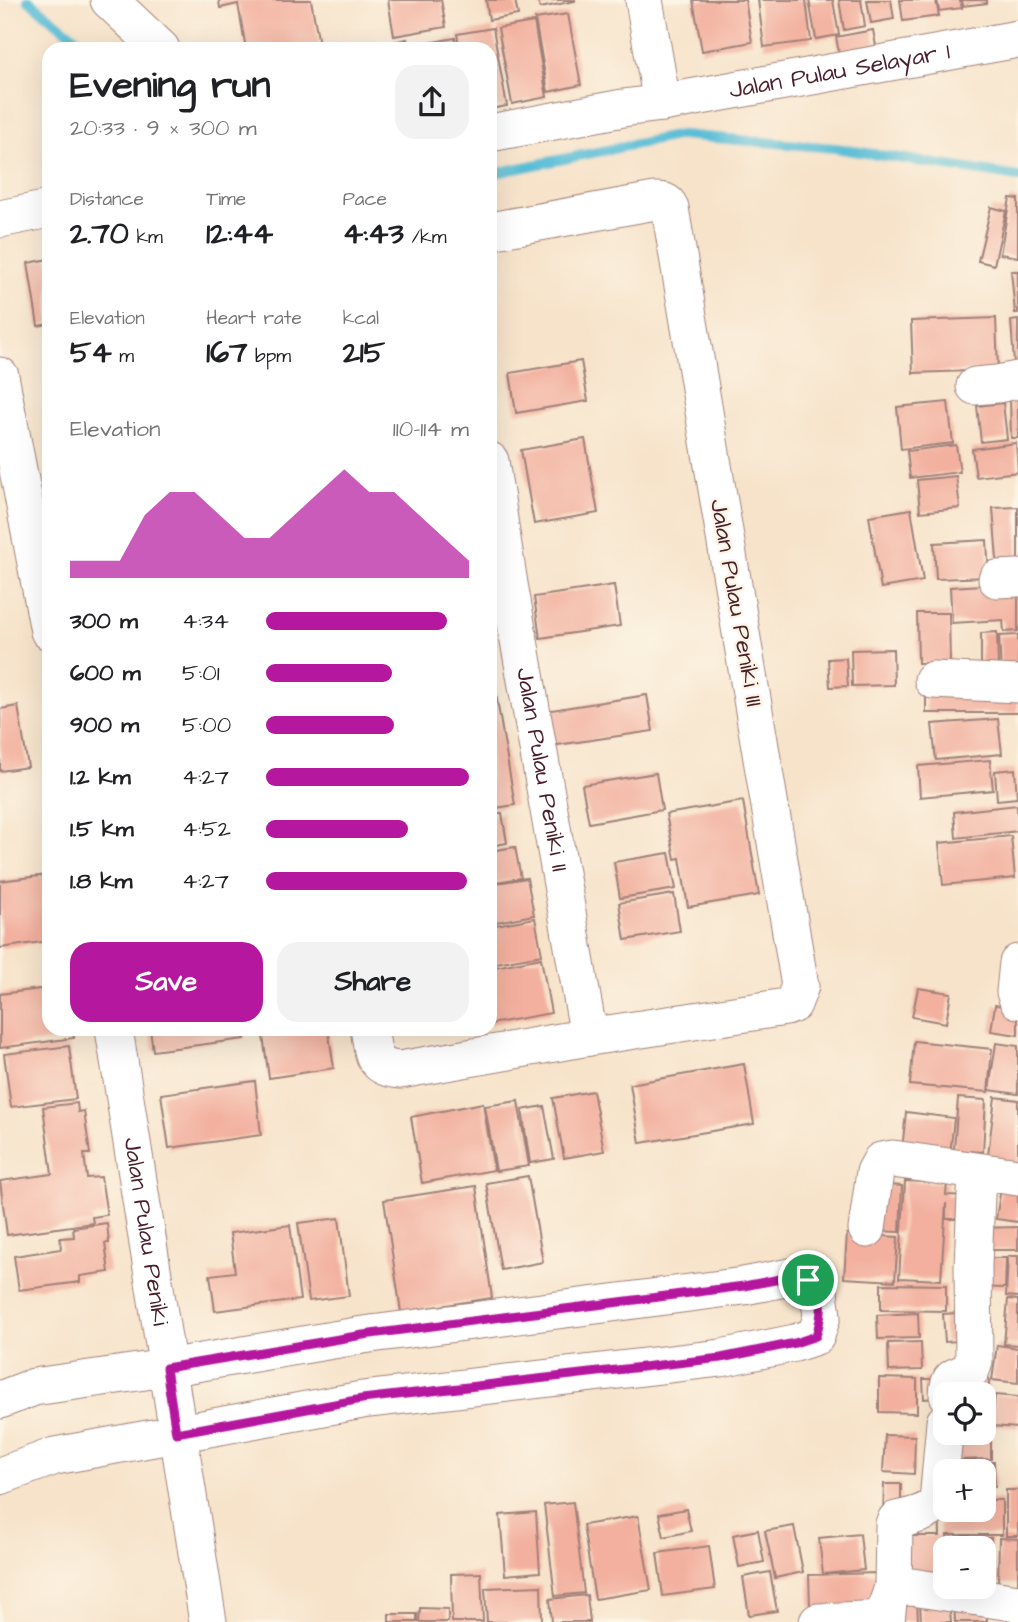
<!DOCTYPE html>
<meta charset="utf-8">
<style>
body{margin:0;font-family:"Architects Daughter",sans-serif;background:#f2f2f2;color:#202124;height:100vh;display:flex;flex-direction:column;font-size:26px;white-space:nowrap}
*{box-sizing:border-box;margin:0}
p{font-size:23px;color:#757577}
.icon{flex:none;width:38px;height:38px;fill:none;stroke:currentColor;stroke-width:2;stroke-linecap:round;stroke-linejoin:round}
.map{position:relative;flex:1;overflow:hidden}
.drawer{position:absolute;left:42px;top:42px;width:455px;height:994px;display:flex;flex-direction:column;background:#fff;border-radius:21px;box-shadow:0 7px 28px #0002}
.drawer>*{flex:none}
.controls{position:absolute;left:933px;top:1382px;display:grid;gap:14px}
.controls a{display:grid;place-items:center;width:63px;height:63px;border-radius:14px;background:#fff;box-shadow:0 7px 28px #0002;font-size:35px}
.pin{position:absolute;display:grid;place-items:center;width:60px;height:60px;color:#fff;margin:-30px;border:4px solid #fff;border-radius:50%;box-shadow:0 2px 7px #0007}
.round{display:grid;place-items:center;flex:none;width:74px;height:74px;border-radius:21px;background:#f2f2f2}
.summary{display:flex;align-items:center;justify-content:space-between;height:119px;padding:0 28px}
h1{font-size:38px;font-weight:800;line-height:52px}
.metrics{display:grid;grid-template-columns:repeat(3,1fr);gap:10px;height:119px;padding:7px 28px}
.metrics div{display:grid;align-content:center}
.metrics b{font-size:30px;font-weight:800}
.metrics small{font-size:19px;font-weight:400}
.metrics p{font-size:19px}
.chart{height:196px;padding:14px 28px}
.chart p{display:flex;justify-content:space-between}
.chart svg{width:100%;height:126px;margin-top:7px;fill:#b5179e;opacity:.7}
.cta{display:flex;gap:14px;margin-top:auto;padding:14px 28px}
.cta a{flex:1;height:80px;border-radius:21px;background:#b5179e;color:#fff;font-size:28px;font-weight:800;line-height:80px;text-align:center}
.cta a+a{background:#f2f2f2;color:#202124}
ul{padding:0 28px;list-style:none;font-size:23px}
li{display:grid;grid-template-columns:112px 84px 1fr;align-items:center;height:52px}
li i{height:18px;border-radius:9px;background:#b5179e}
.map>svg:first-child{display:block}
.lines{fill:none;stroke-linecap:round;stroke-linejoin:round}
.stream{stroke:#58bdd6;stroke-width:10}
.building{fill:#f3b09f}
.street-casing{stroke:#a0817a;stroke-width:39}
.street{stroke:#fff;stroke-width:37}
.route-casing{stroke:#fff;stroke-width:14}
.route{stroke:#b5179e;stroke-width:9}
.labels{text-anchor:middle;dominant-baseline:central;stroke-width:5;stroke-linejoin:round;paint-order:stroke}
.street-label{font-size:24px;fill:#4a1f2b;stroke:#fcf5e5}
</style>
<div class="map">
<svg width="1018" height="1622" viewBox="0 0 1018 1622">
<rect width="100%" height="100%" fill="#fcf5e5"/>
<filter id="ink" filterUnits="userSpaceOnUse"><feTurbulence type="fractalNoise" baseFrequency=".0143" numOctaves="2"/><feDisplacementMap in="SourceGraphic" scale="14" xChannelSelector="R" yChannelSelector="G"/><feConvolveMatrix kernelMatrix="1 2 1 2 8 2 1 2 1" color-interpolation-filters="sRGB"/></filter>
<filter id="wash" filterUnits="userSpaceOnUse"><feTurbulence type="fractalNoise" baseFrequency=".00686" numOctaves="4" result="noise"/><feDisplacementMap in="SourceGraphic" scale="28" xChannelSelector="R" yChannelSelector="G"/><feGaussianBlur stdDeviation="1.57" result="paint"/><feColorMatrix in="noise" values="0 0 0 0 0 0 0 0 0 0 0 0 0 0 0 0 0 1.4 0 .05"/><feComposite in="paint" operator="in"/></filter>
<g filter="url(#wash)">
<rect width="100%" height="100%" fill="#f7e3ca"/>
<g class="lines">
<!-- stream -->
<path class="stream" d="M 28,0 L 90,49
M 490,174 L 680,135 L 835,148 L 1018,177"/>
</g>
<g id="blocks">
<!-- building -->
<path class="building" d="M 219,0 L 311,0 L 320,49 L 246,49 L 238,4 L 220,8 Z
M 388,0 L 441,0 L 446,27 L 394,36 Z
M 486,0 L 515,0 L 518,15 L 489,20 Z
M 538,0 L 575,0 L 575,1 L 540,8 Z
M 693,0 L 745,0 L 752,42 L 702,51 Z
M 758,0 L 806,0 L 811,41 L 764,47 Z
M 809,0 L 833,0 L 839,35 L 816,39 Z
M 839,0 L 861,0 L 865,26 L 844,30 Z
M 867,0 L 891,0 L 894,19 L 871,23 Z
M 900,0 L 936,0 L 939,16 L 903,21 Z
M 937,0 L 960,0 L 962,8 L 939,11 Z
M 962,0 L 987,0 L 987,3 L 963,6 Z
M 568,14 L 581,85 L 548,92 L 535,19 Z
M 534,22 L 547,97 L 512,104 L 498,28 Z
M 493,28 L 507,106 L 490,109 L 490,49 L 460,49 L 457,34 Z
M 873,30 L 876,46 L 839,53 L 836,37 Z
M 455,38 L 457,49 L 424,49 L 423,44 Z
M 407,39 L 408,49 L 364,49 L 364,48 Z
M 1010,198 L 1018,199 L 1018,257 L 1000,254 Z
M 991,207 L 1006,211 L 994,265 L 978,261 Z
M 49,259 L 49,324 L 38,326 L 28,263 Z
M 1011,271 L 1018,271 L 1018,313 L 1015,313 Z
M 996,318 L 998,370 L 913,373 L 911,321 Z
M 1018,320 L 1018,363 L 1014,363 L 1011,321 Z
M 581,361 L 588,401 L 516,413 L 510,373 Z
M 1010,397 L 1018,397 L 1018,438 L 1011,438 Z
M 948,402 L 953,443 L 901,449 L 897,407 Z
M 1003,403 L 1007,439 L 981,442 L 977,406 Z
M 585,439 L 598,513 L 534,524 L 521,450 Z
M 1016,443 L 1018,472 L 976,477 L 972,449 Z
M 956,445 L 960,472 L 910,478 L 907,451 Z
M 956,476 L 960,508 L 920,512 L 917,480 Z
M 1018,507 L 1018,572 L 998,573 L 993,508 Z
M 911,509 L 923,581 L 881,588 L 869,516 Z
M 987,540 L 989,577 L 936,579 L 934,543 Z
M 1018,583 L 1018,631 L 1004,632 L 1003,620 L 952,623 L 950,587 Z
M 614,585 L 620,626 L 540,638 L 534,597 Z
M 917,613 L 949,613 L 950,663 L 918,663 Z
M 997,632 L 998,667 L 981,667 L 981,633 Z
M 1018,635 L 1018,673 L 1001,674 L 999,636 Z
M 893,649 L 894,685 L 852,686 L 851,650 Z
M 846,658 L 848,686 L 830,687 L 828,659 Z
M 490,665 L 491,665 L 515,805 L 490,809 Z
M 1018,684 L 1018,713 L 926,713 L 926,686 Z
M 647,695 L 653,731 L 550,746 L 545,711 Z
M 18,706 L 28,767 L 0,771 L 0,709 Z
M 998,719 L 1002,754 L 936,760 L 932,724 Z
M 990,760 L 993,790 L 920,797 L 918,766 Z
M 1015,769 L 1017,798 L 997,800 L 995,771 Z
M 656,773 L 662,810 L 589,823 L 582,785 Z
M 743,801 L 759,895 L 688,907 L 680,858 L 675,859 L 666,814 Z
M 1017,805 L 1018,831 L 956,838 L 954,812 Z
M 502,813 L 507,843 L 490,846 L 490,815 Z
M 1011,836 L 1015,878 L 943,885 L 939,843 Z
M 515,847 L 521,878 L 490,883 L 490,851 Z
M 669,853 L 676,889 L 620,898 L 614,862 Z
M 48,875 L 49,941 L 0,948 L 0,881 Z
M 527,878 L 534,915 L 490,923 L 490,884 Z
M 674,894 L 680,931 L 625,940 L 619,903 Z
M 535,918 L 542,955 L 490,964 L 490,926 Z
M 541,958 L 551,1013 L 490,1024 L 490,968 Z
M 49,988 L 49,1029 L 73,1029 L 74,1038 L 0,1048 L 0,994 Z
M 918,988 L 951,993 L 946,1023 L 912,1017 Z
M 995,1005 L 1018,1008 L 1018,1035 L 991,1031 Z
M 150,1029 L 244,1029 L 245,1039 L 153,1051 Z
M 262,1029 L 328,1029 L 334,1068 L 269,1078 Z
M 914,1041 L 992,1049 L 988,1092 L 910,1085 Z
M 996,1043 L 1018,1046 L 1018,1094 L 989,1090 Z
M 69,1046 L 76,1099 L 11,1107 L 4,1054 Z
M 744,1064 L 754,1124 L 640,1143 L 630,1084 Z
M 255,1081 L 261,1135 L 169,1148 L 161,1094 Z
M 593,1091 L 604,1151 L 564,1158 L 553,1098 Z
M 995,1097 L 1018,1100 L 1018,1175 L 986,1172 Z
M 958,1098 L 986,1100 L 983,1152 L 954,1150 Z
M 518,1101 L 529,1166 L 496,1171 L 485,1106 Z
M 77,1103 L 78,1112 L 84,1111 L 90,1154 L 84,1154 L 87,1178 L 101,1177 L 107,1215 L 92,1217 L 93,1223 L 7,1235 L 0,1181 L 52,1174 L 43,1107 Z
M 483,1103 L 494,1170 L 422,1183 L 411,1117 Z
M 544,1106 L 554,1159 L 530,1163 L 522,1110 Z
M 906,1112 L 954,1118 L 950,1155 L 902,1150 Z
M 528,1176 L 543,1262 L 501,1270 L 486,1183 Z
M 905,1181 L 947,1183 L 946,1195 L 974,1196 L 974,1219 L 946,1219 L 946,1203 L 941,1280 L 899,1278 Z
M 1002,1182 L 1018,1185 L 1018,1222 L 996,1219 Z
M 874,1184 L 902,1186 L 900,1232 L 872,1231 Z
M 476,1186 L 492,1298 L 401,1312 L 384,1200 Z
M 339,1218 L 349,1296 L 309,1301 L 298,1223 Z
M 107,1223 L 109,1243 L 105,1243 L 109,1272 L 80,1276 L 80,1282 L 19,1290 L 14,1256 L 61,1249 L 60,1238 L 74,1237 L 73,1228 Z
M 290,1225 L 300,1300 L 215,1311 L 210,1275 L 235,1272 L 230,1233 Z
M 1018,1227 L 1018,1250 L 977,1250 L 977,1228 Z
M 847,1234 L 898,1237 L 895,1281 L 844,1278 Z
M 1008,1256 L 1018,1256 L 1018,1297 L 1006,1296 Z
M 974,1258 L 1006,1258 L 1005,1288 L 974,1287 Z
M 881,1284 L 946,1285 L 946,1311 L 881,1310 Z
M 1008,1299 L 1018,1300 L 1018,1345 L 1004,1344 Z
M 971,1312 L 973,1340 L 945,1342 L 943,1314 Z
M 918,1313 L 919,1338 L 878,1339 L 877,1315 Z
M 921,1342 L 922,1370 L 889,1371 L 888,1343 Z
M 997,1345 L 1018,1348 L 1018,1383 L 992,1380 Z
M 879,1378 L 917,1379 L 917,1413 L 879,1412 Z
M 963,1378 L 989,1379 L 988,1406 L 984,1406 L 984,1395 L 962,1395 Z
M 923,1379 L 937,1379 L 937,1398 L 924,1399 Z
M 995,1395 L 1018,1397 L 1018,1428 L 992,1426 Z
M 885,1435 L 915,1436 L 914,1474 L 883,1472 Z
M 991,1441 L 991,1459 L 956,1460 L 955,1442 Z
M 975,1461 L 976,1472 L 943,1472 L 943,1462 Z
M 977,1462 L 994,1462 L 995,1487 L 984,1487 L 984,1472 L 977,1472 Z
M 884,1484 L 901,1484 L 901,1518 L 883,1518 Z
M 1006,1490 L 1018,1490 L 1018,1536 L 1006,1536 Z
M 939,1500 L 945,1510 L 984,1510 L 984,1500 L 1002,1500 L 1002,1535 L 947,1535 L 948,1549 L 945,1549 L 945,1582 L 895,1583 L 894,1536 L 940,1536 Z
M 573,1502 L 584,1593 L 555,1596 L 544,1505 Z
M 686,1509 L 691,1531 L 664,1537 L 659,1514 Z
M 536,1512 L 540,1572 L 505,1575 L 500,1515 Z
M 638,1516 L 651,1590 L 595,1599 L 583,1525 Z
M 794,1526 L 803,1572 L 775,1578 L 765,1531 Z
M 758,1530 L 764,1562 L 739,1567 L 733,1535 Z
M 860,1534 L 864,1570 L 823,1574 L 819,1538 Z
M 951,1538 L 991,1538 L 990,1581 L 984,1581 L 984,1549 L 951,1549 Z
M 999,1538 L 1018,1539 L 1018,1584 L 998,1584 Z
M 709,1546 L 715,1589 L 663,1596 L 657,1553 Z
M 770,1572 L 777,1611 L 749,1615 L 743,1577 Z
M 481,1573 L 483,1622 L 452,1622 L 451,1574 Z
M 877,1573 L 878,1605 L 810,1607 L 809,1575 Z
M 541,1586 L 542,1622 L 487,1622 L 485,1588 Z
M 587,1595 L 590,1622 L 552,1622 L 550,1599 Z
M 917,1600 L 918,1622 L 896,1622 L 895,1602 Z
M 949,1600 L 951,1622 L 921,1622 L 920,1602 Z
M 986,1602 L 987,1622 L 955,1622 L 954,1604 Z
M 420,1608 L 448,1609 L 448,1622 L 419,1622 Z
M 389,1614 L 417,1614 L 417,1622 L 389,1622 Z"/>
</g>
</g>
<g filter="url(#ink)">
<use href="#blocks" fill-opacity="0" stroke="#a0817a" stroke-width="2"/>
<g class="lines">
<defs>
<g id="street">
<path d="M 109,0 L 161,49"/>
<path d="M 644,0 L 662,103"/>
<path id="s1" d="M 490,133 L 623,108 L 662,103 L 1018,39"/>
<path d="M 0,219 L 49,209"/>
<path d="M 0,376 L 49,631"/>
<path d="M 975,386 L 997,384 L 1018,380"/>
<path id="s2" d="M 490,461 L 509,584 L 589,1037"/>
<path d="M 997,579 L 1018,578"/>
<path d="M 933,680 L 1018,684"/>
<path d="M 1018,963 L 1015,992 L 1018,1000"/>
<path id="s3" d="M 114,1029 C 146,1227 175,1425 208,1622"/>
<path d="M 369,1029 C 374,1053 371,1068 400,1070 L 589,1037 L 786,1007 L 793,1004 L 800,986 L 670,208 C 667,201 663,201 655,201 L 490,231"/>
<path d="M 867,1229 L 875,1172 L 881,1161 L 893,1159 L 1018,1177"/>
<path d="M 948,1395 C 949,1373 954,1379 971,1370 L 974,1362 L 973,1266 L 977,1172"/>
<path d="M 0,1400 L 34,1387 L 166,1368 L 363,1335 L 744,1286 L 790,1277 L 808,1280 L 819,1292 L 822,1316 L 816,1336 L 795,1343 L 721,1358 L 362,1400 L 55,1456 L 0,1476"/>
<path d="M 893,1588 L 894,1524 L 896,1520 C 910,1517 928,1514 938,1502 L 945,1422"/>
<path d="M 818,1622 L 886,1619"/>
<path d="M 886,1622 L 888,1602 L 893,1588 L 912,1587 L 1018,1603"/>
</g>
</defs>
<!-- street casing -->
<use href="#street" class="street-casing"/>
<!-- street -->
<use href="#street" class="street"/>
</g>
</g>
<g class="lines" filter="url(#ink)">
<defs>
<path id="route" d="M 790,1277 C 795,1278 802,1278 807,1280 C 828,1290 821,1319 816,1336 L 795,1343 L 721,1358 L 362,1399 L 176,1433 L 166,1368 L 363,1335 L 744,1286 Z"/>
</defs>
<!-- route casing -->
<use href="#route" class="route-casing"/>
<!-- route -->
<use href="#route" class="route"/>
</g>
<g class="labels">
<!-- street labels -->
<g class="street-label">
<text stroke="none"><textPath href="#s1" startOffset="355">Jalan Pulau Selayar 1</textPath></text>
<text transform="translate(736 603) rotate(80)">Jalan Pulau Peniki III</text>
<text stroke="none"><textPath href="#s2" startOffset="313">Jalan Pulau Peniki II</textPath></text>
<text stroke="none"><textPath href="#s3" startOffset="205">Jalan Pulau Peniki</textPath></text>
</g>
</g>
</svg>
<div class="controls">
<a><svg class="icon" aria-label="locate" viewBox="0 0 24 24"><circle cx="12" cy="12" r="6"/><path d="M12 2v4M12 18v4M2 12h4M18 12h4"/></svg></a>
<a>+</a>
<a>−</a>
</div>
<div class="pin" style="left:808px;top:1280px;background:#1e9e55"><svg class="icon" aria-label="arrive" viewBox="0 0 24 24"><path d="M6 21V4h12l-3 4 3 4H6"/></svg></div>
<section class="drawer">
<div class="summary"><div><h1>Evening run</h1><p>20:33 · 9 × 300 m</p></div><a class="round"><svg class="icon" aria-label="share" viewBox="0 0 24 24"><path d="M12 15V3M7 8l5-5 5 5M5 13v7h14v-7"/></svg></a></div>
<div class="metrics">
<div><p>Distance</p><b>2.70<small> km</small></b></div>
<div><p>Time</p><b>12:44</b></div>
<div><p>Pace</p><b>4:43<small> /km</small></b></div>
</div>
<div class="metrics">
<div><p>Elevation</p><b>54<small> m</small></b></div>
<div><p>Heart rate</p><b>167<small> bpm</small></b></div>
<div><p>kcal</p><b>215</b></div>
</div>
<div class="chart"><p><span>Elevation</span>110–114 m</p>
<svg viewBox="0 0 160 44" preserveAspectRatio="none"><path d="M0 44V38L10 38L20 38L30 22L40 14L50 14L60 22L70 30L80 30L90 22L100 14L110 6L120 14L130 14L140 22L150 30L160 38V44z"/></svg>
</div>
<ul>
<li><b>300 m</b>4:34<i style="width:89%"></i></li>
<li><b>600 m</b>5:01<i style="width:62%"></i></li>
<li><b>900 m</b>5:00<i style="width:63%"></i></li>
<li><b>1.2 km</b>4:27<i style="width:100%"></i></li>
<li><b>1.5 km</b>4:52<i style="width:70%"></i></li>
<li><b>1.8 km</b>4:27<i style="width:99%"></i></li>
</ul>
<div class="cta"><a>Save</a><a>Share</a></div>
</section>
</div>
